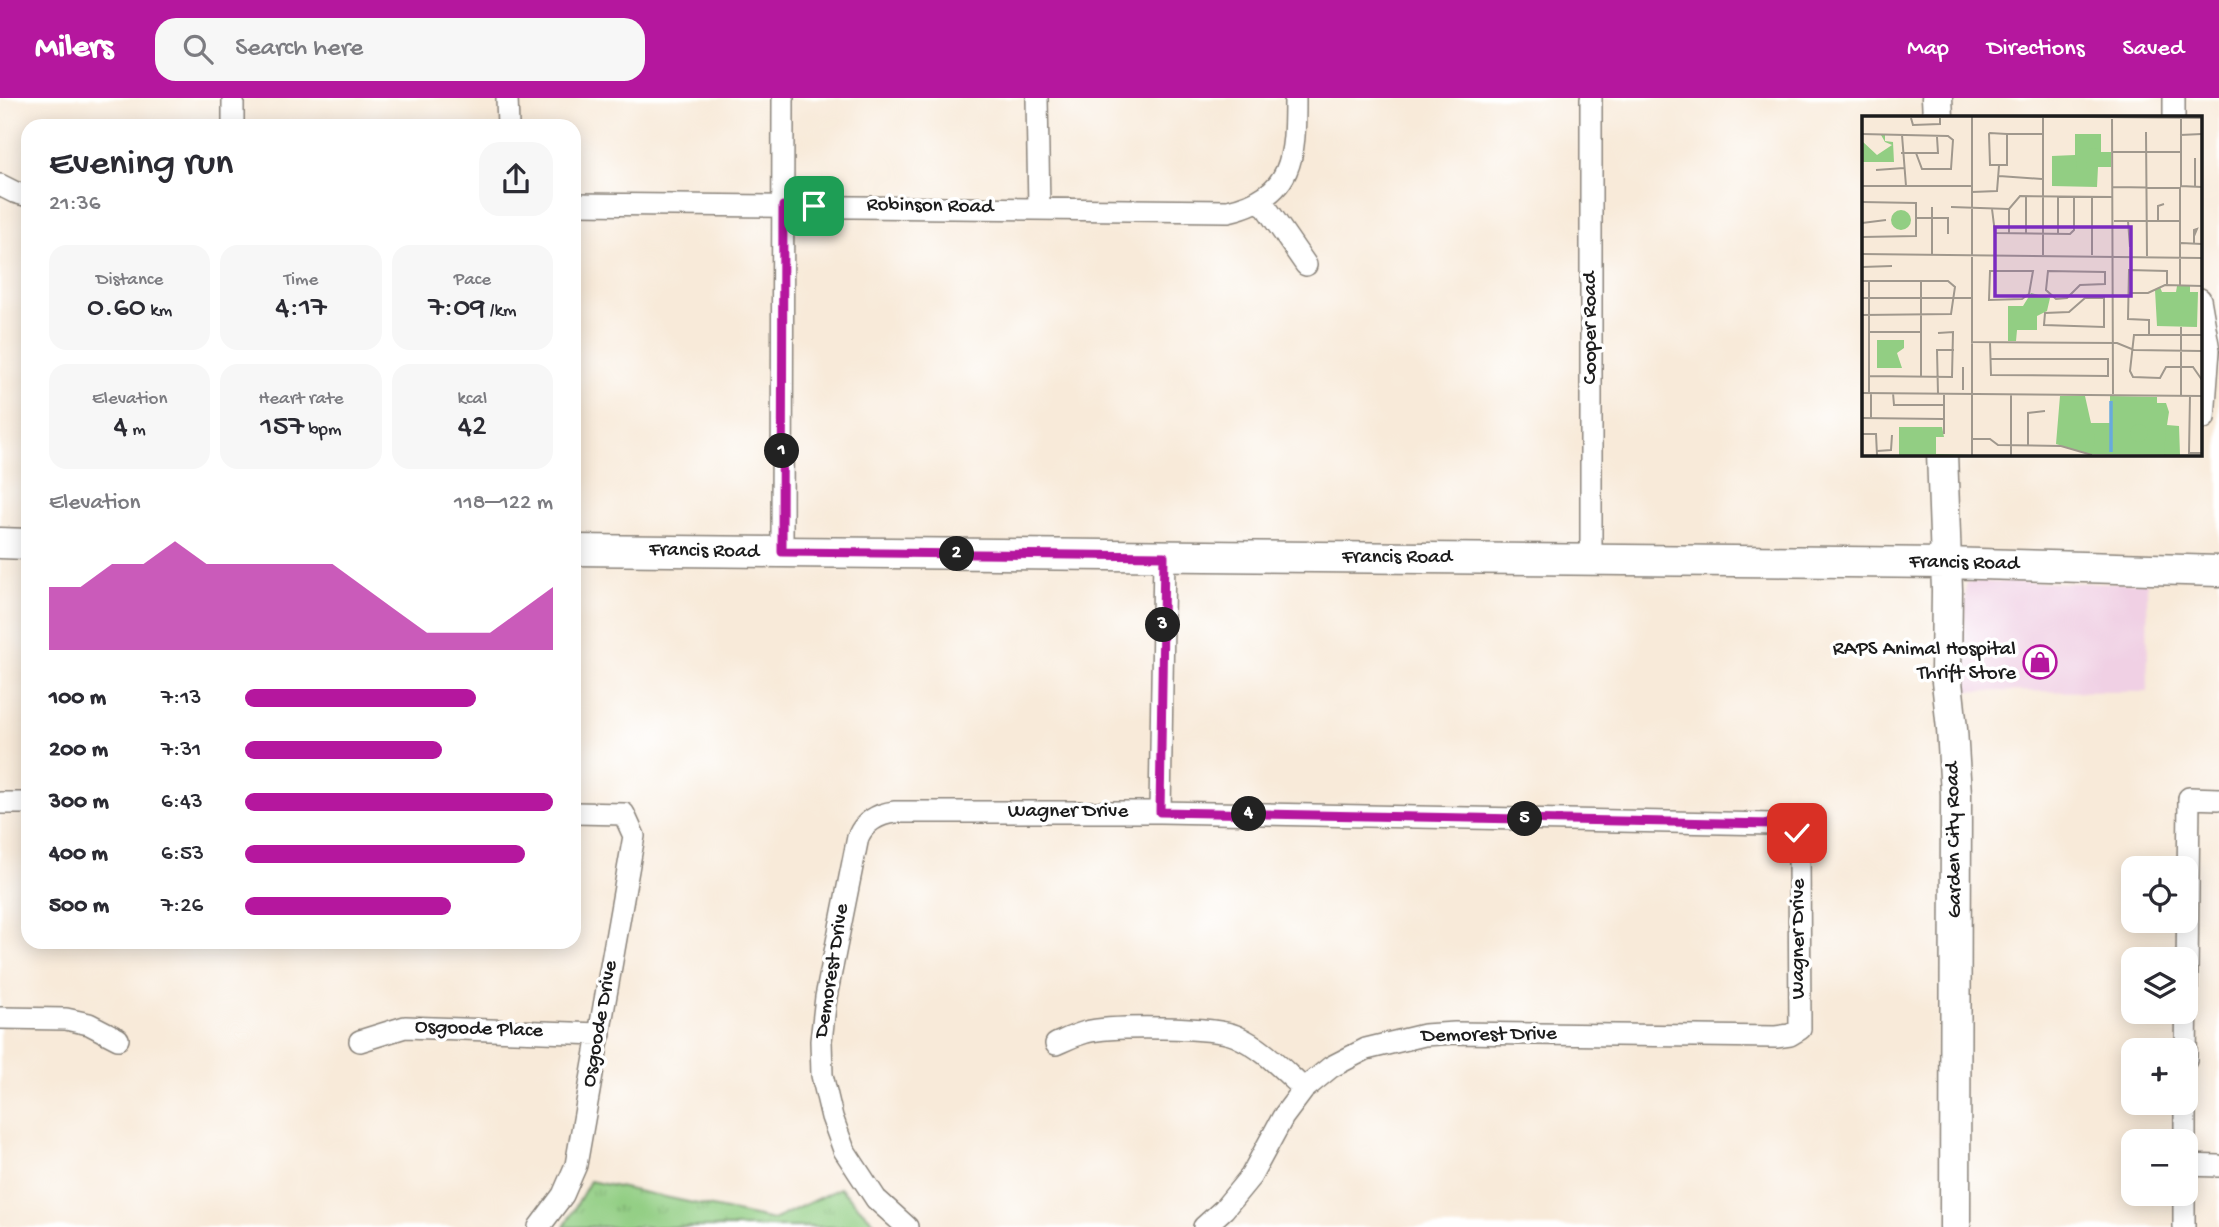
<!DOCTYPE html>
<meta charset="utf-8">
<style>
body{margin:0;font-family:"Gochi Hand",sans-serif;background:#f7f7f7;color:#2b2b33;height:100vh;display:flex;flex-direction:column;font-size:26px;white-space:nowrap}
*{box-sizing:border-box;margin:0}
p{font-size:23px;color:#7c7c81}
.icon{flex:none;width:38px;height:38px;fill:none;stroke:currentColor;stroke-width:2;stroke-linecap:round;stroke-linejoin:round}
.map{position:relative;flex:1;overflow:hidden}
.details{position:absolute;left:21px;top:21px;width:560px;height:830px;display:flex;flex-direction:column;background:#fff;border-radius:21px;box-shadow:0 4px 18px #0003}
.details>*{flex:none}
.controls{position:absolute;left:2121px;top:758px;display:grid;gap:14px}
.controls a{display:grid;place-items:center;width:77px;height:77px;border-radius:14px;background:#fff;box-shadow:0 4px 18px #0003;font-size:35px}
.pin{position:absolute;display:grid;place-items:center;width:60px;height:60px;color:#fff;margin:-30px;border-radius:14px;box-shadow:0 4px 10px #0006}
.km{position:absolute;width:35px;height:35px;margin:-18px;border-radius:50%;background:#222;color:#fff;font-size:19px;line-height:35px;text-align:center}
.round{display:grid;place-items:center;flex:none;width:74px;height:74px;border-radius:21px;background:#f7f7f7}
.overview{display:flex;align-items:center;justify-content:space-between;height:119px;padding:0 28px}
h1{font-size:38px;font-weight:600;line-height:52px}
.figures{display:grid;grid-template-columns:repeat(3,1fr);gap:10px;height:119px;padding:7px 28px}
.figures div{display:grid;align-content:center;border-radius:18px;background:#f7f7f7;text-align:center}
.figures b{font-size:30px;font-weight:600}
.figures small{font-size:19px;font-weight:400}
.figures p{font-size:19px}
.chart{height:196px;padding:14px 28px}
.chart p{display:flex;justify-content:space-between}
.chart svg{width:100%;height:126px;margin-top:7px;fill:#b5179e;opacity:.7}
ul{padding:0 28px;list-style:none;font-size:23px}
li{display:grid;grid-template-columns:112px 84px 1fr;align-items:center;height:52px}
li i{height:18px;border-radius:9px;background:#b5179e}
header{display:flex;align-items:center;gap:42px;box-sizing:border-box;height:98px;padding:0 35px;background:#b5179e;color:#fff}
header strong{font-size:33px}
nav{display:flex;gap:38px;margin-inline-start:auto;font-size:24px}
.search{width:490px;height:63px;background:#f7f7f7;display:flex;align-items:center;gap:18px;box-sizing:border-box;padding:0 24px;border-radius:21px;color:#7c7c81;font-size:26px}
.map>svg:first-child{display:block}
.built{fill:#f0d0e4}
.park{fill:url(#park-tufts);stroke:#577550;stroke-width:2}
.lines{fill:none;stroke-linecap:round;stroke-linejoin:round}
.street-casing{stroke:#8a837a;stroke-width:24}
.secondary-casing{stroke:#8a837a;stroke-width:33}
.street{stroke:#fff;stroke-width:21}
.secondary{stroke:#fff;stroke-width:30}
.route-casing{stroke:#fff;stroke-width:14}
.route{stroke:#b5179e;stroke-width:9}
.labels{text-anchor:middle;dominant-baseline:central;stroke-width:7;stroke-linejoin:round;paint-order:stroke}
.street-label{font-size:21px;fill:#1c1c1c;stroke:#fff}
.poi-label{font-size:21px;fill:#1c1c1c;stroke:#fff;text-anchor:end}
.inset-river{fill:none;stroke:#68aadc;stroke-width:3.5}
.inset-road{fill:none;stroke:#a0988d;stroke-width:2}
.view{fill:#7b2cbf;fill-opacity:0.15;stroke:#7b2cbf;stroke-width:3.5}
.inset-edge{fill:none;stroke:#1c1c1c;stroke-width:3.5}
</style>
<header>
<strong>Milers</strong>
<div class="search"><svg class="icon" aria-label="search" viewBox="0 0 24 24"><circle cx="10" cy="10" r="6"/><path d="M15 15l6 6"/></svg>Search here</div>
<nav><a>Map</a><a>Directions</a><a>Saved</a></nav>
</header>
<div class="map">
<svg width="2219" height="1129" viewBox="0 0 2219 1129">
<defs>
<pattern id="park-tufts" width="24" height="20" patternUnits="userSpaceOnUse" patternTransform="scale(1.75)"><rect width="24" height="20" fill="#92ce83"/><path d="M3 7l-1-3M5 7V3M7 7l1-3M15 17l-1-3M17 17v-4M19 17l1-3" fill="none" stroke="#7db071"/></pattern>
</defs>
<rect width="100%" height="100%" fill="#fff"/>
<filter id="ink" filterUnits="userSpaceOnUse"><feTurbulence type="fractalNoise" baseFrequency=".0143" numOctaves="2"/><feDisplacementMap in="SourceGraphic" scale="14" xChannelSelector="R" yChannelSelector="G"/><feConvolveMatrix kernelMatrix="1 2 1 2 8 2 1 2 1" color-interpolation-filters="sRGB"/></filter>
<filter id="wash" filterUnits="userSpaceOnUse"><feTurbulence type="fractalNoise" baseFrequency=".00686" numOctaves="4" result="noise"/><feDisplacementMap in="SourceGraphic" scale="28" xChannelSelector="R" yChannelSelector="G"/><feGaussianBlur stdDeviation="1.57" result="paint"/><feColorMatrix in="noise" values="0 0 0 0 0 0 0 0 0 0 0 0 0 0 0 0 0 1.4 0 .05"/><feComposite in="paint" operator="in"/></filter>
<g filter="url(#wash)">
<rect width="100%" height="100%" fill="#f8ead9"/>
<!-- built -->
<path class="built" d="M 1966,484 L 2147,485 L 2148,594 L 1961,593 Z"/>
<!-- park -->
<path class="park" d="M 590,1083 L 773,1122 L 840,1090 L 879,1129 L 564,1129 Z"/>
</g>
<g filter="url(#ink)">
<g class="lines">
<defs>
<path id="street" d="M 233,0 L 233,28
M 507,0 L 508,28
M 1037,0 L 1039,110
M 1591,0 L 1591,461
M 2174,0 L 2174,19
M 0,87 L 14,94 L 28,98
M 1261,102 L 1306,167
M 574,106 L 1228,113 C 1294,98 1295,59 1295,0
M 2200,201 L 2209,252 L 2204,320
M 782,454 L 783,0
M 0,705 L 28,705
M 1160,714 L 1164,458
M 0,920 L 66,921 L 89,926 L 118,941
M 360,943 L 405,929 L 600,936
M 1056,946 C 1065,942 1075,937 1086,934 C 1111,928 1213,928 1236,938 C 1263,950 1283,972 1304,991
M 2186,962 L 2189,700 L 2219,701
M 2185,1043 L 2185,1004
M 2186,1067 L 2219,1068
M 539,1129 L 563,1097 L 576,1067 L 634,738 L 624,716 L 574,715
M 907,1129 L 876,1101 L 844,1052 L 832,1019 L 822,977 L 821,943 L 826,899 L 858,739 C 865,723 878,716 895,714 L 1160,714 L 1773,726 L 1794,729 L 1797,735 L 1799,756 L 1800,931 L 1790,937 L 1776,939 L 1455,935 L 1424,937 L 1366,951 L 1331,969 L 1304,991 L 1283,1019 L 1251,1078 L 1224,1111 L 1204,1129
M 2184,1129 L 2184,1096"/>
<path id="secondary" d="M 1937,0 L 1938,19
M 1942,355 L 1947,492 L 1946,574 L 1952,631 L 1956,696 L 1955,1129
M 0,445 L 28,446
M 574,452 L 1945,465 L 2219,473"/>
</defs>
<!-- street casing -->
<use href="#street" class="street-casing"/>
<!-- secondary casing -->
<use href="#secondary" class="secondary-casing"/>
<!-- street -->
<use href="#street" class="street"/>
<!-- secondary -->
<use href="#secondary" class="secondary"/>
</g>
</g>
<g class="lines" filter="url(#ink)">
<defs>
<path id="route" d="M 814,108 L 783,108 L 782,454 L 1164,458 L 1160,714 L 1773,726 L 1794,729 L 1797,735"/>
</defs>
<!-- route casing -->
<use href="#route" class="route-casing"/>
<!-- route -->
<use href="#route" class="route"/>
</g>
<!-- icons -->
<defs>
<symbol id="shop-ring" viewBox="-11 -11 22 22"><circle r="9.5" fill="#fff" stroke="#b5179e" stroke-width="1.5"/><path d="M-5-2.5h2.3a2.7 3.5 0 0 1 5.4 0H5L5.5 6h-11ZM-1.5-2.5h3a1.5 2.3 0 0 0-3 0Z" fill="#b5179e"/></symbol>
</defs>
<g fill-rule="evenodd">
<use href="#shop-ring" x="2021" y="545" width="38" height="38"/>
</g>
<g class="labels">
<!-- street labels -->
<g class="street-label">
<text transform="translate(930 109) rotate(1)">Robinson Road</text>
<text transform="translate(1591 230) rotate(-90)">Cooper Road</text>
<text transform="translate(704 454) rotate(1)">Francis Road</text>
<text x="1397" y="460">Francis Road</text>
<text transform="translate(1964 466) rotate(1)">Francis Road</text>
<text x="1068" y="714">Wagner Drive</text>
<text transform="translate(1955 742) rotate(-91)">Garden City Road</text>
<text transform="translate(1799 841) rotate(-90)">Wagner Drive</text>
<text transform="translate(833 873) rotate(-81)">Demorest Drive</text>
<text transform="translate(601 926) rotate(-80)">Osgoode Drive</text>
<text transform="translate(479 932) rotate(2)">Osgoode Place</text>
<text transform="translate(1489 938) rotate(-1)">Demorest Drive</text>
</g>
<!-- poi labels -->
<g class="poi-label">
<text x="2016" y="552">RAPS Animal Hospital<tspan x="2016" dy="24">Thrift Store</tspan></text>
</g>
</g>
<!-- overview -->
<g transform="translate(1862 18)">
<rect width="340" height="340" fill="#f8ead9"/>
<path d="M 23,18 L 23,25 L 31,26 L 32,46 L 0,46 L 0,25 L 15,39 L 30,29 L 23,26 L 19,19 ZM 213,18 L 239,18 L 239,36 L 249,36 L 249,51 L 236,51 L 235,71 L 190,70 L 190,40 L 213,39 ZM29 104a10 10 0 1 1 20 0a10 10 0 1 1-20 0ZM 315,170 L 328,170 L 328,176 L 336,176 L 335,211 L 295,210 L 293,174 L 298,171 L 300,176 L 314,176 ZM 169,177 L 188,182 L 185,195 L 175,200 L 175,214 L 155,214 L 154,225 L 146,225 L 146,190 L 161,190 ZM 15,224 L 42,224 L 42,232 L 35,237 L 40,252 L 15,252 ZM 198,280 L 223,280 L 229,307 L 248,307 L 248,280 L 295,281 L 295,287 L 304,287 L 307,296 L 305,309 L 317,310 L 318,339 L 226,338 L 194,328 ZM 37,311 L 80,311 L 82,321 L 74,321 L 74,338 L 108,339 L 37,339 Z" fill="#92ce83"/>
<path d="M 237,21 L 237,32 L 226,32 L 237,33 L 237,46 L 224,46 L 225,53 L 214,53 L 215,22 ZM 198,298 L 208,298 L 208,317 L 220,317 L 220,327 L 204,327 L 204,317 L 198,316 ZM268 317a9 9 0 1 1 18 0a9 9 0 1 1-18 0ZM 237,310 L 245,311 L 244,333 L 224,333 L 223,323 L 232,330 L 233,318 L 241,318 ZM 314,311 L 316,335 L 302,339 L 304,312 Z" fill="#92ce83"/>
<path class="inset-river" d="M 249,336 L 249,285"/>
<path class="inset-road" d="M 125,0 L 340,2M 250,0 L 251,278M 319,0 L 319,70 L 340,71M 49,2 L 51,9 L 78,8 L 78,2M 284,16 L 285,140M 0,18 L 86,20 L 91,24 L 89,53 L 60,53 L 54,37M 145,18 L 145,49 L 128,49 L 127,18 L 128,17 L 145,18 L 180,18M 40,19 L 44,70M 318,19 L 340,18M 250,36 L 319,36M 39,37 L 76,37 L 75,21M 14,54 L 42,52M 137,60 L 180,63M 0,70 L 110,70M 251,71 L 318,72 L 318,169M 333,71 L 333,42M 110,76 L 135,75 L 137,50M 164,80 L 164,117M 196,80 L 196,118M 230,81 L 230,139M 0,86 L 54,87 L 54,120 L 0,121M 89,91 L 147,93 L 158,80 L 251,81M 130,93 L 133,117 L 208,118 L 212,114 L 212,80M 147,93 L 147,117M 54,102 L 86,102 L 86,118M 252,105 L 319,105M 266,105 L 268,131M 296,105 L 296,90 L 302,88M 0,107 L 24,104M 319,127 L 340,128M 332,127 L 332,114 L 335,113 L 332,120M 0,138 L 340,142M 70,138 L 70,91M 181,139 L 181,0M 0,151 L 30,150M 128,155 L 171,155 L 167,178 L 160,183 L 127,184 ZM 186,155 L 243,156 L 243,168 L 218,169 L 205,182 L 194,183 L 184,174 ZM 0,165 L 86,165 L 93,171 L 89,198 L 0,199M 267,177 L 286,177 L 303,169 L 340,170M 0,182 L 109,182M 223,182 L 242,182 L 242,211 L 182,209 L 183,197 L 207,196 ZM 7,216 L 59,216M 287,218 L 287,204 L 266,203 L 267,154 L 305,155 L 305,168M 340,219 L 272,219 L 268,255 L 271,261 L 298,262 L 304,251 L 331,251 L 340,264M 109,226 L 255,227 L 272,234 L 340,235M 128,226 L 129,259 L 246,260 L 246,243M 128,243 L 247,243M 101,251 L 101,274M 7,260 L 90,261 L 91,216 L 76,217M 59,261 L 59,165M 0,277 L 340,280M 7,277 L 7,165M 31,277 L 32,289 L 81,289M 76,278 L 75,234 L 92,234M 82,278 L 82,318M 149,278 L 149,339M 319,279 L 319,211M 328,279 L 327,337 L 340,337M 0,302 L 81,303M 9,302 L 9,277M 0,318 L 14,318 L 15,339M 110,323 L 128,323 L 136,329 L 199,330 L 230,339M 166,329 L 166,297 L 183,295M 15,335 L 29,334 L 30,319M 110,339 L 110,0"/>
<path class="view" d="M 133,111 L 269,111 L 269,180 L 133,180 Z"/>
<rect width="340" height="340" class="inset-edge"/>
</g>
</svg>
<div class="controls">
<a><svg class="icon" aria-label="locate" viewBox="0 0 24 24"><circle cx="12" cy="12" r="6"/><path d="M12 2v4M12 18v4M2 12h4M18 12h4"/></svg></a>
<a><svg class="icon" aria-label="layers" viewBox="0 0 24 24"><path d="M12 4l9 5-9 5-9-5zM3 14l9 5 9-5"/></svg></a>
<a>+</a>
<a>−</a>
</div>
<div class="pin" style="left:814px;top:108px;background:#1e9e55"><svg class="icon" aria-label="arrive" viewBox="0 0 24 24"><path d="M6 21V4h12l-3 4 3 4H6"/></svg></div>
<div class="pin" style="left:1797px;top:735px;background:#d93025"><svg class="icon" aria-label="check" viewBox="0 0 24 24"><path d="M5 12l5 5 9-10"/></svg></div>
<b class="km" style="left:782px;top:353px">1</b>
<b class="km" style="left:957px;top:456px">2</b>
<b class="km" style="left:1163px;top:527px">3</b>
<b class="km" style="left:1249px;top:716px">4</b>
<b class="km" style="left:1525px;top:721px">5</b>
<section class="details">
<div class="overview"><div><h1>Evening run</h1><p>21:36</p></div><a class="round"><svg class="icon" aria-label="share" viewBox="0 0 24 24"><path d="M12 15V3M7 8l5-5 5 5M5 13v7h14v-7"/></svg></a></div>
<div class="figures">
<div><p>Distance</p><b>0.60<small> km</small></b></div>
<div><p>Time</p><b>4:17</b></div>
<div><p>Pace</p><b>7:09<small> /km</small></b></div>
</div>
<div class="figures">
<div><p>Elevation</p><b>4<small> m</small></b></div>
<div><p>Heart rate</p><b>157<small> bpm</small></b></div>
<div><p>kcal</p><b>42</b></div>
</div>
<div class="chart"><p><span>Elevation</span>118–122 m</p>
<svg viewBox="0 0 160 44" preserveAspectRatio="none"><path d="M0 44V22L10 22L20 14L30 14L40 6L50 14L60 14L70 14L80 14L90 14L100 22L110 30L120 38L130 38L140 38L150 30L160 22V44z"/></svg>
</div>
<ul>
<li><b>100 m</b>7:13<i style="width:75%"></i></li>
<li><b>200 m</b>7:31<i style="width:64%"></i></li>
<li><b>300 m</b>6:43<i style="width:100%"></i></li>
<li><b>400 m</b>6:53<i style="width:91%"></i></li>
<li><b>500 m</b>7:26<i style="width:67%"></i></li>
</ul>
</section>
</div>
